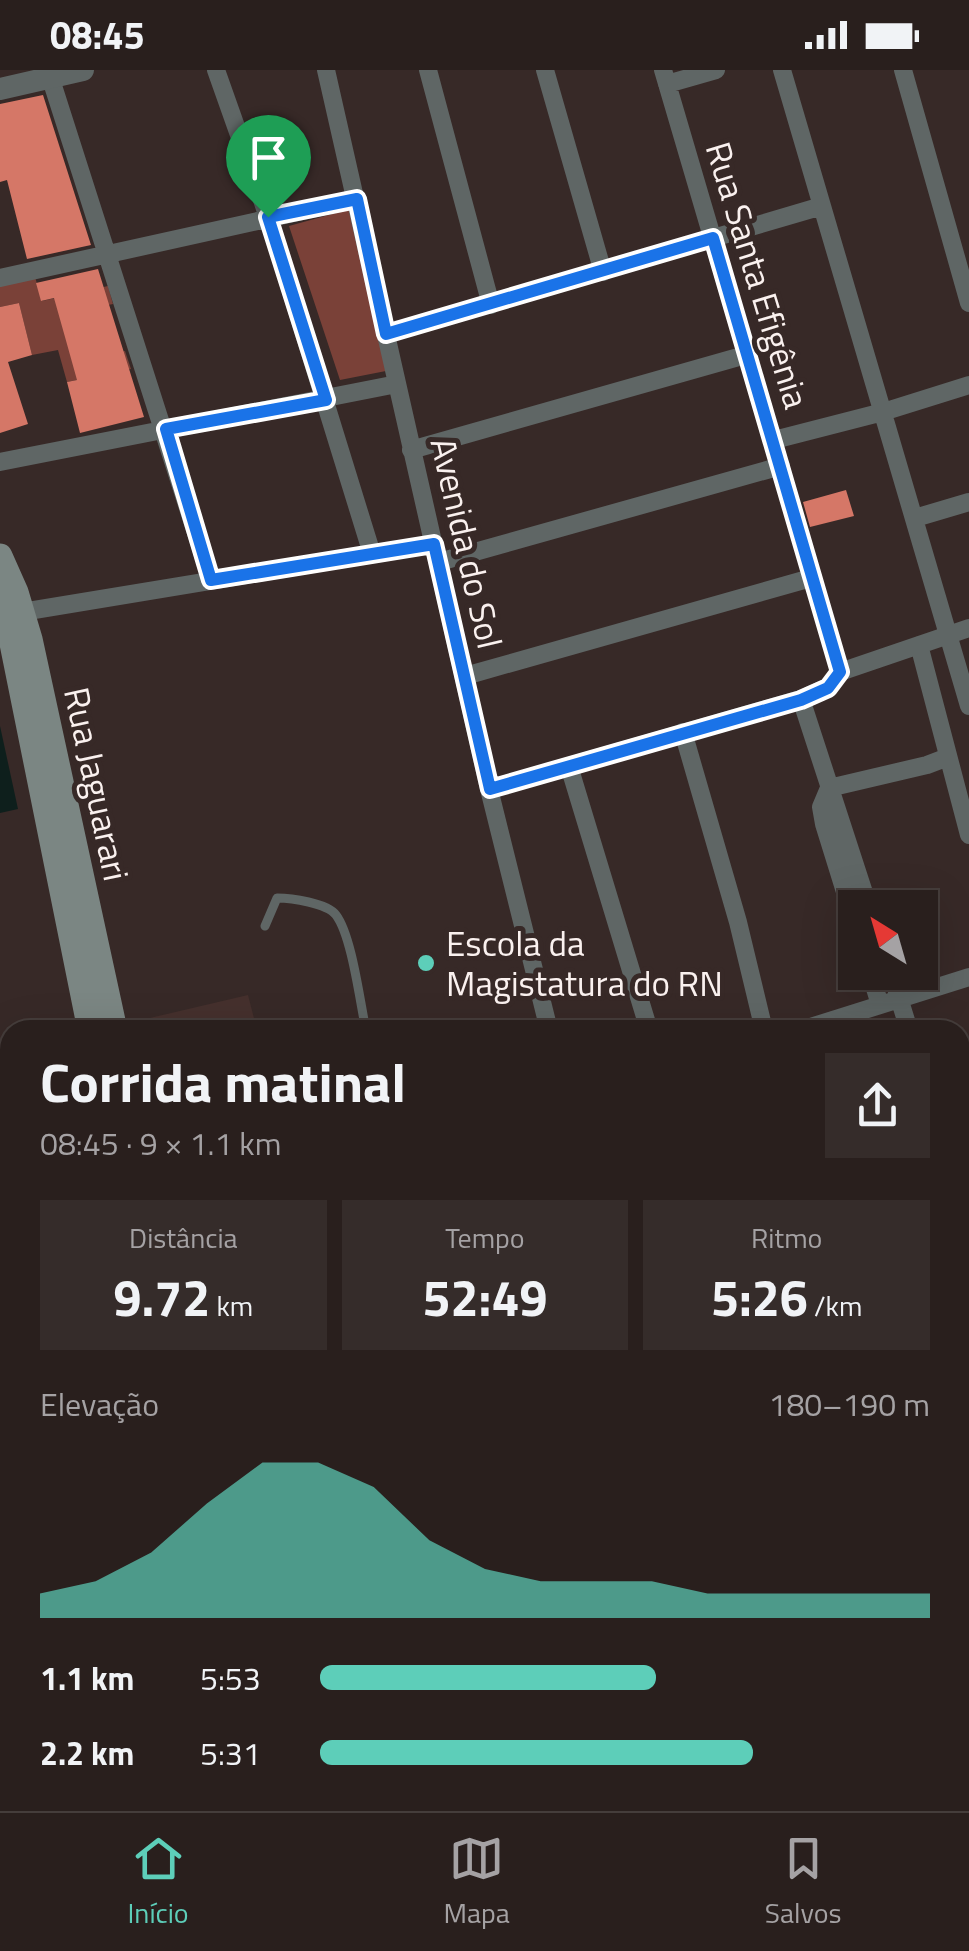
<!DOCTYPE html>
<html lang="pt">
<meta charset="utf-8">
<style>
body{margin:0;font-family:"Titillium Web",sans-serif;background:#352c2a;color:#f1f3f6;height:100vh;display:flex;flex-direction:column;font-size:38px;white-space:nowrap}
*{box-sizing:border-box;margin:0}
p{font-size:32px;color:#a5a2a4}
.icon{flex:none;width:55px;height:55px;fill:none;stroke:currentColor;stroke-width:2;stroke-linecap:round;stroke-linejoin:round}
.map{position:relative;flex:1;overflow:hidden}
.side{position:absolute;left:0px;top:950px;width:970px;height:792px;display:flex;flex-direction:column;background:#291f1d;border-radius:30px 30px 0 0;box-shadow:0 10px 40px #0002,0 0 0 2px #453d3b}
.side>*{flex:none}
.needle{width:65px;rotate:323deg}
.buttons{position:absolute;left:838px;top:820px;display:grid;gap:20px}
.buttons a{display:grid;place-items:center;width:100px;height:100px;border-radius:0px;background:#291f1d;box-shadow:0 10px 40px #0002,0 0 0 2px #453d3b;font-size:50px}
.pin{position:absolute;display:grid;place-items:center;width:85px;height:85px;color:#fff;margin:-102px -42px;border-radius:50% 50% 50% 0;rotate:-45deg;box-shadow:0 0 10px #0007}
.pin .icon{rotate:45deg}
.round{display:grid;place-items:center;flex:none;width:105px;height:105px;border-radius:0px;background:#352c2a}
.head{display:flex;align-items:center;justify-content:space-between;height:170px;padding:0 40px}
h1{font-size:55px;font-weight:700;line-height:75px}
.figures{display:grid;grid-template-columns:repeat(3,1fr);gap:15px;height:170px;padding:10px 40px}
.figures div{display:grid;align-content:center;border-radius:0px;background:#352c2a;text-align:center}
.figures b{font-size:50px;font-weight:700}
.figures small{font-size:28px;font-weight:400}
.figures p{font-size:28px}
.chart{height:280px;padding:20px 40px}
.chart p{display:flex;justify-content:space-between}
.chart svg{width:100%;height:180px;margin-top:10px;fill:#5dceb9;opacity:.7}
ul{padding:0 40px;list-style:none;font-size:32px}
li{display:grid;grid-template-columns:160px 120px 1fr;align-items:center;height:75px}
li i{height:25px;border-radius:12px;background:#5dceb9}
.status{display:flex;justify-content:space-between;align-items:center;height:70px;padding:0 50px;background:#291f1d;direction:ltr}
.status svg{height:28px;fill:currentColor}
.dock{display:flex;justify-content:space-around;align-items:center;height:140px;border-top:2px solid #453d3b;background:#291f1d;font-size:28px;color:#a5a2a4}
.dock a{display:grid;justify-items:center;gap:5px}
.dock .selected{color:#5dceb9}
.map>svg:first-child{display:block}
.built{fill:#45302d}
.green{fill:#7a4138}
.water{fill:#0e1f1c}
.building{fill:#d57767}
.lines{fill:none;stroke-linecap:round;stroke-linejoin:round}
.service{stroke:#5f6665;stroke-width:9}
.minor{stroke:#5f6665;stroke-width:18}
.tertiary{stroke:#5f6665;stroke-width:22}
.secondary{stroke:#7b8683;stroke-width:25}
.route-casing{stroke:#fff;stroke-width:20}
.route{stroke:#1a73e8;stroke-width:12}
.poi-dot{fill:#5dceb9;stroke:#372927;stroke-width:4}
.labels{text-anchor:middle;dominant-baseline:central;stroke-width:10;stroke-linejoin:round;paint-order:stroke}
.street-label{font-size:35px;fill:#faf1ef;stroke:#372927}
.poi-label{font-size:35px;fill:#faf1ef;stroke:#372927;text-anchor:start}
</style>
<div class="status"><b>08:45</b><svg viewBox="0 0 49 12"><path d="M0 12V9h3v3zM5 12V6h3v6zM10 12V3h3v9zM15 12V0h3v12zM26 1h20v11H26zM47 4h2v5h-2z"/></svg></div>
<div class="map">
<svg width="969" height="1741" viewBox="0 0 969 1741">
<rect width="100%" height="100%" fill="#372927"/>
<!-- built -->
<path class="built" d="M 248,925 L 257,960 L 122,960 L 120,955 Z"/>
<!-- green -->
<path class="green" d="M 354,138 L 391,300 L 340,310 L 289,156 Z
M 35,207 L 42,231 L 108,216 L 113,234 L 60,245 L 73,293 L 125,281 L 131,299 L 67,312 L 58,280 L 32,285 L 19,233 L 0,237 L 0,213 Z"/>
<!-- water -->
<path class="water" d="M 0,656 L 18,739 L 0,743 Z"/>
<!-- building -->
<path class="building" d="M 43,25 L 91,175 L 27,189 L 7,110 L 0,112 L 0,34 Z
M 98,199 L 144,347 L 80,363 L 67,312 L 77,310 L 65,267 L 54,228 L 41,231 L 36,213 Z
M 19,233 L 32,285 L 8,292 L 28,354 L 0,363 L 0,237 Z
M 846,420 L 854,446 L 810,457 L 803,432 Z"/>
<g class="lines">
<!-- service -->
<path class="service" d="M 265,856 L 277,828 C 291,828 327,833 336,845 C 352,866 360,933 366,960
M 0,1057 L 10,1054
M 0,1088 L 10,1084
M 0,1289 L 10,1298
M 3,1630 L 10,1665
M 24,1732 L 26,1741
M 653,1732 L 655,1741
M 489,1741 L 519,1732"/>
<!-- minor -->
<path class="minor" d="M 48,0 L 211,510
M 216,0 L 268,147 L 372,484
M 326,0 L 489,719 L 549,960
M 428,0 L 491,235
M 545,0 L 603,202
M 663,0 L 840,602
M 782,0 L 969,636
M 903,0 L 969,233
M 667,14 L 716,0
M 0,208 L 357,129
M 386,264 L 822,136
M 774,370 L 883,342 L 969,315
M 411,380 L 749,284
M 0,392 L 397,314
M 915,448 L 969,432
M 439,492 L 781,396
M 22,542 L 434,474
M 919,575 L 969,765
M 465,606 L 811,508
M 801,629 L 869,838
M 683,662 L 738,852 L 764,960
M 569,696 L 649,960
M 829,718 L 821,737 L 824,754 L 855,854
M 829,718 L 927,695 L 948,687
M 489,719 L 801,629 L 828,617 L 840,602 L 969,558
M 870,902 L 880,935
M 891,902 L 909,960
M 801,960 L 969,907
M 960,1139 L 969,1171
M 960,1264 L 969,1261
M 960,1575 L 965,1592
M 0,1598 L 10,1596
M 0,1616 L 3,1630
M 960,1715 L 969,1712
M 767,1732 L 769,1741
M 813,1732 L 815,1741
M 932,1732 L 935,1741"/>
<!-- tertiary -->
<path class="tertiary" d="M 0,19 L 83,0"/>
<!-- secondary -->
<path class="secondary" d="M 0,486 L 16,522 L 30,569 L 115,960
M 1,519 L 90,960
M 255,1732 L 257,1741
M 275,1732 L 277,1741"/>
</g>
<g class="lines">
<defs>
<path id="route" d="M 357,129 L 386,264 L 713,168 L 840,602 L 828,618 L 801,630 L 490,719 L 434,474 L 211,510 L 166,359 L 326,330 L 268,147 Z"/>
</defs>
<!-- route casing -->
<use href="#route" class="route-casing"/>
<!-- route -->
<use href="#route" class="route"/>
</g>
<!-- markers -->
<circle class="poi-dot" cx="426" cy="893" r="10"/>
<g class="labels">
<!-- street labels -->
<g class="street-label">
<text transform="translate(758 205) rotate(73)">Rua Santa Efigênia</text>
<text transform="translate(467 473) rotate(77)">Avenida do Sol</text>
<text transform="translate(97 714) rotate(78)">Rua Jaguarari</text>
</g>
<!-- poi labels -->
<g class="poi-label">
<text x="446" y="873">Escola da<tspan x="446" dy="40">Magistatura do RN</tspan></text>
</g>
</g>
</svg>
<div class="buttons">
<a><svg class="needle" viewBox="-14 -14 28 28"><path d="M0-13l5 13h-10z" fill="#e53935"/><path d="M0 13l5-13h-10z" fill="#a5a2a4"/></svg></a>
</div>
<div class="pin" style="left:268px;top:147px;background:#1e9e55"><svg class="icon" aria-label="arrive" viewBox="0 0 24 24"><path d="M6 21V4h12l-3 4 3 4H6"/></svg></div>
<section class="side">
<div class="head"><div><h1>Corrida matinal</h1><p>08:45 · 9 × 1.1 km</p></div><a class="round"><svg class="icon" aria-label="share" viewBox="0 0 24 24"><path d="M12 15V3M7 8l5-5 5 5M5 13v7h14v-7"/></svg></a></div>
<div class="figures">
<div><p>Distância</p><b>9.72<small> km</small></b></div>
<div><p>Tempo</p><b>52:49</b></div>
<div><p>Ritmo</p><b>5:26<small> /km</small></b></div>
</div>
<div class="chart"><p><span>Elevação</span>180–190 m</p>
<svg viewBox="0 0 160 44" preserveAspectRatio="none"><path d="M0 44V38L10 35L20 28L30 16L40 6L50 6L60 12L70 25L80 32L90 35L100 35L110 35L120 38L130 38L140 38L150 38L160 38V44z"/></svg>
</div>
<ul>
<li><b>1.1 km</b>5:53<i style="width:55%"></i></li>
<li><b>2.2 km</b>5:31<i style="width:71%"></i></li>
</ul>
</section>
</div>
<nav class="dock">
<a class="selected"><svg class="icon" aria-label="home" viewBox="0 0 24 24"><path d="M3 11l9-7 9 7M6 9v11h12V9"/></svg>Início</a>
<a><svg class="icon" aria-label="map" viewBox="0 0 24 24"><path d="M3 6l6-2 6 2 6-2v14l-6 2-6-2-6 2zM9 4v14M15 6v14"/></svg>Mapa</a>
<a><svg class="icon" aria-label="saved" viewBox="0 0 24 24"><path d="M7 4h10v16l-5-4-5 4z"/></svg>Salvos</a>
</nav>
